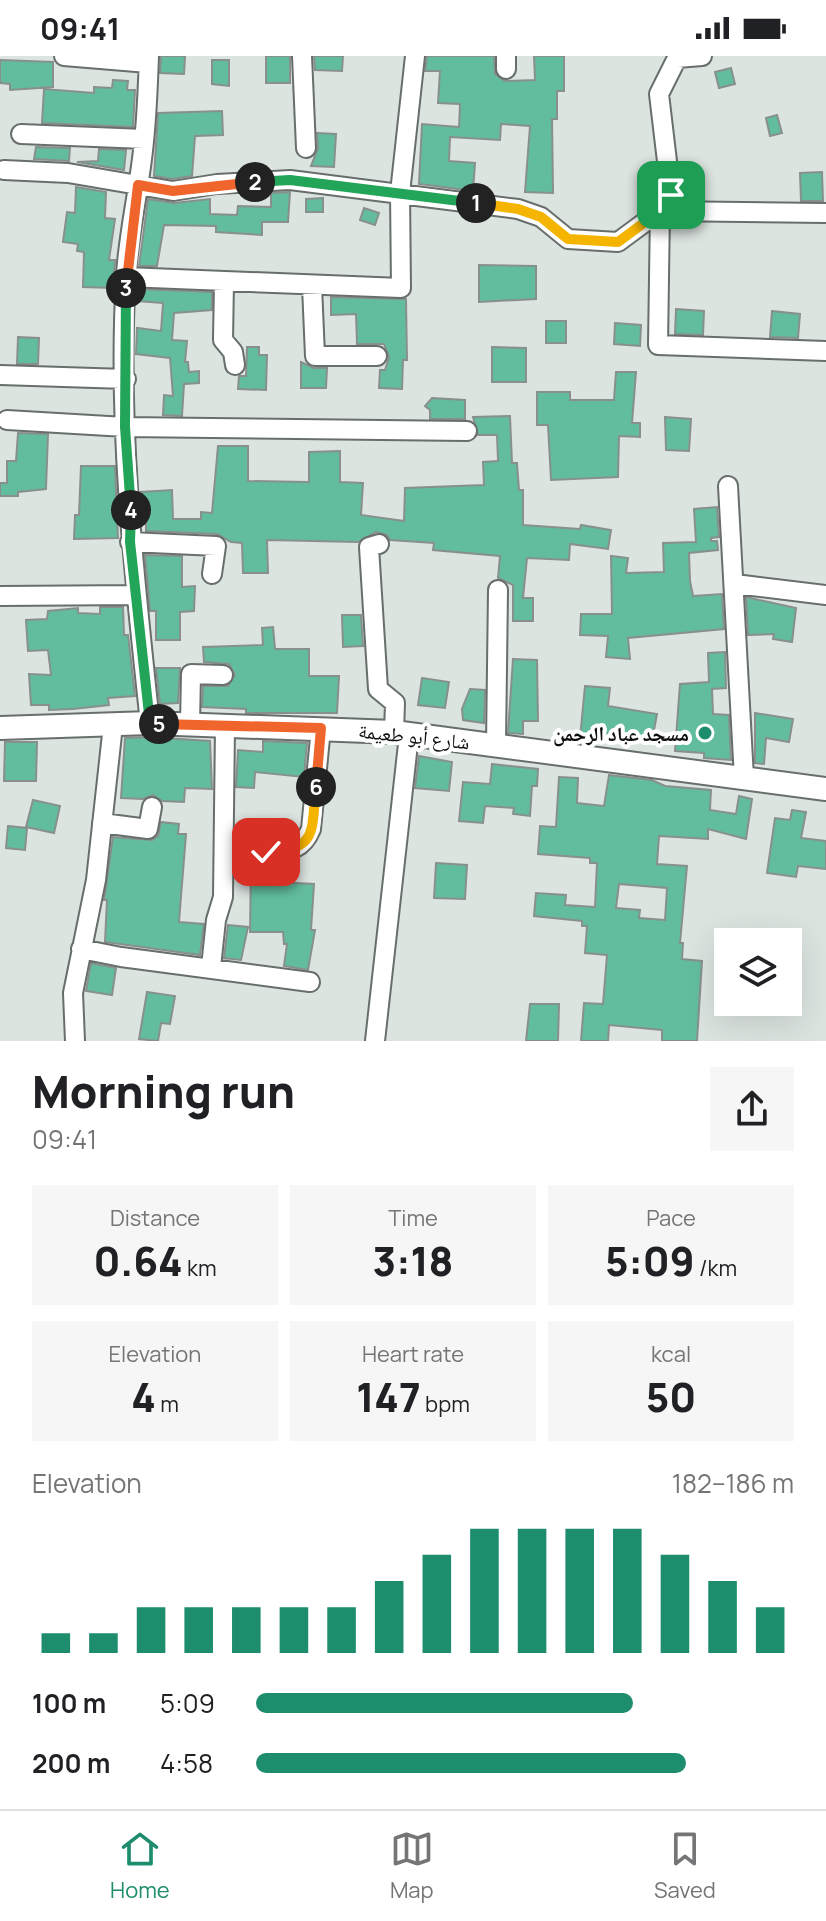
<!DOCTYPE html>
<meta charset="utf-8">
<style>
body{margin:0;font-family:Manrope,"Noto Naskh Arabic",sans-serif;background:#f6f6f6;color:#202124;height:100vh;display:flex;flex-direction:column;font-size:30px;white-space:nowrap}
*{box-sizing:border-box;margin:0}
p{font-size:26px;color:#757577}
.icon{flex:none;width:44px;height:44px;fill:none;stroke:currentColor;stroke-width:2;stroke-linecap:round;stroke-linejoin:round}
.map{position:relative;height:985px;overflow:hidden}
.panel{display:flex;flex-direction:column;background:#fff;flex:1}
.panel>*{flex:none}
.buttons{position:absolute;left:714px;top:872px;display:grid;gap:16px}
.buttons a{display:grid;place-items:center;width:88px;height:88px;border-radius:0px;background:#fff;box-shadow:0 8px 32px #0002;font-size:40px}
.pin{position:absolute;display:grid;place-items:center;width:68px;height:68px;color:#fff;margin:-34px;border-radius:16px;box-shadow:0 4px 12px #0006}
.km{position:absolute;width:40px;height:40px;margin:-20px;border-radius:50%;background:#222;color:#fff;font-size:22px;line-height:40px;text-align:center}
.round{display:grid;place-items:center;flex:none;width:84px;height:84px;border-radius:0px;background:#f6f6f6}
.head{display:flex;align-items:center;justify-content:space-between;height:136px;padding:0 32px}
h1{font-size:44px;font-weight:800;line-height:60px}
.metrics{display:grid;grid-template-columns:repeat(3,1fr);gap:12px;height:136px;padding:8px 32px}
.metrics div{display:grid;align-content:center;border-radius:0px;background:#f6f6f6;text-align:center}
.metrics b{font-size:40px;font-weight:800}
.metrics small{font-size:22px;font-weight:400}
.metrics p{font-size:22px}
.chart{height:224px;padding:16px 32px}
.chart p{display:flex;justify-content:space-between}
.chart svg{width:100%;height:144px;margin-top:8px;stroke:#1d8d6e;stroke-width:6}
ul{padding:0 32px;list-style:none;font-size:26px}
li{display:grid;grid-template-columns:128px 96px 1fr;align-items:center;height:60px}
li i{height:20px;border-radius:10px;background:#1d8d6e}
.status{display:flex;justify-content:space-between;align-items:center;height:56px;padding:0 40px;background:#fff;direction:ltr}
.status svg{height:22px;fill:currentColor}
.menu{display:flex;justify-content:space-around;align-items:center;height:112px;border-top:2px solid #e0e0e0;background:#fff;font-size:22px;color:#757577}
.menu a{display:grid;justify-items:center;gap:4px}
.menu .on{color:#1d8d6e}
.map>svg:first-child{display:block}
.building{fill:#62bd9e;stroke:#88908d;stroke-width:2;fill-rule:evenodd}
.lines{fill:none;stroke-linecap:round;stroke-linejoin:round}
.minor-casing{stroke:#676e6b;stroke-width:22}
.tertiary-casing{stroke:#676e6b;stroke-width:26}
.minor{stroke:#fff;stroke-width:18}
.tertiary{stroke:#fff;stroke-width:22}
.split-1-casing{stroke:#fff;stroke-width:16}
.split-2-casing{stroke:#fff;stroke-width:16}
.split-3-casing{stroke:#fff;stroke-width:16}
.split-4-casing{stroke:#fff;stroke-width:16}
.split-5-casing{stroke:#fff;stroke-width:16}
.split-6-casing{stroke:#fff;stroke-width:16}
.split-7-casing{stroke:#fff;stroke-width:16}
.split-1{stroke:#f5b400;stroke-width:10}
.split-2{stroke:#22a559;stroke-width:10}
.split-3{stroke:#f0652b;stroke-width:10}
.split-4{stroke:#22a559;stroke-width:10}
.split-5{stroke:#22a559;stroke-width:10}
.split-6{stroke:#f0652b;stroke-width:10}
.split-7{stroke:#f5b400;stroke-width:10}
.poi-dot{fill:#1d8d6e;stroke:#fff;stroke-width:3}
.labels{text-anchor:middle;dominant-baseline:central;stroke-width:8;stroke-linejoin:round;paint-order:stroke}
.poi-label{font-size:20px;font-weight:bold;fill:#0d100f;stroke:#fff;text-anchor:end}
.street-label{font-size:20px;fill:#0d100f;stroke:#fff}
</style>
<div class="status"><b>09:41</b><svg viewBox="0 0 49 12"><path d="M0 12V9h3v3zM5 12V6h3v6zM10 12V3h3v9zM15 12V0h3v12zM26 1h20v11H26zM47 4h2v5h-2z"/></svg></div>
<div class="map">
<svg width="826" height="985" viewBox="0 0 826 985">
<rect width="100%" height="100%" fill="#dce4e0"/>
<!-- building -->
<path class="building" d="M 161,0 L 185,0 L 184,18 L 160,17 Z
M 266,0 L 290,0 L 290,27 L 266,27 Z
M 314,0 L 343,0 L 342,15 L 315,14 Z
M 427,0 L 494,0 L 495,18 L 505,25 L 535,24 L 534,0 L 564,0 L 564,35 L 557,35 L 557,63 L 552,63 L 553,137 L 525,136 L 530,70 L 501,68 L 500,84 L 450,81 L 449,105 L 475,107 L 473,135 L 419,128 L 422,68 L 459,71 L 460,48 L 438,47 L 440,15 L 425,15 Z
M 0,4 L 53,6 L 53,31 L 10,34 L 10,28 L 0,27 Z
M 212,4 L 229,4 L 229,30 L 212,28 Z
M 731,12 L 735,28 L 719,32 L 715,16 Z
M 113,24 L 128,25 L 127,34 L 135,34 L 133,71 L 42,67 L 44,33 L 94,37 L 94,31 L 112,32 Z
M 222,55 L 223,79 L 195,80 L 192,120 L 173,123 L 154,120 L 158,57 Z
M 777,59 L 782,77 L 770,80 L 766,62 Z
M 317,77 L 336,78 L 334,111 L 311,110 L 318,92 Z
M 36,91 L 70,92 L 69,105 L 34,103 Z
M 99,93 L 126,94 L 124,114 L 77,106 L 98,105 Z
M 822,116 L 823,145 L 801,145 L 800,117 Z
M 76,131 L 106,136 L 105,162 L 115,163 L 109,204 L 115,204 L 113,232 L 83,231 L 84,196 L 77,195 L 78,188 L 63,186 L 67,156 L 75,157 Z
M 290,136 L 288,166 L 262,166 L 262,179 L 216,176 L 216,170 L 164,169 L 157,210 L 139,210 L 148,143 L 174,147 L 210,143 L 210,158 L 237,159 L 238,150 L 271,151 L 271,137 Z
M 323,142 L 323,156 L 306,156 L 306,143 Z
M 364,152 L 379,157 L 375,169 L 360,164 Z
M 479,209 L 536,210 L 536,243 L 479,246 Z
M 137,233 L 212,236 L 212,254 L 174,257 L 172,284 L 187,285 L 185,306 L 188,306 L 189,316 L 199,315 L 199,327 L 184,328 L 182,360 L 163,359 L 164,339 L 173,340 L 170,302 L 136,298 L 137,272 L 161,275 L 163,247 L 137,245 Z
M 331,241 L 406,243 L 407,304 L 403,304 L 402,333 L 379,332 L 380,314 L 385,314 L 389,301 L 384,288 L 357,288 L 356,258 L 331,259 Z
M 676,253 L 704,255 L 703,279 L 675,278 Z
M 772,255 L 800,258 L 798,282 L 770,281 Z
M 546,265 L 566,265 L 566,287 L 546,287 Z
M 615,267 L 641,269 L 640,290 L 614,288 Z
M 18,281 L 39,282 L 38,308 L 17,308 Z
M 247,291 L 259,291 L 259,299 L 267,299 L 266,334 L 238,333 L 239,320 L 246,320 Z
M 492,291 L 526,292 L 526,326 L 492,326 Z
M 301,306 L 314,312 L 327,312 L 326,332 L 301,332 Z
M 616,316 L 636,316 L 632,367 L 640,367 L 640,381 L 619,380 L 618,421 L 551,424 L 548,369 L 537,369 L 537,336 L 570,336 L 570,344 L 614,344 Z
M 432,342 L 465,344 L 465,363 L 430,363 L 430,354 L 425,350 Z
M 510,360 L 512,407 L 517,407 L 519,434 L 523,434 L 523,469 L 580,473 L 581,469 L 611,474 L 608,493 L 570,488 L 569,504 L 527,502 L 523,542 L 533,542 L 533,565 L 513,565 L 513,529 L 498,522 L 500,500 L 433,494 L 434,487 L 390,484 L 387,479 L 376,476 L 358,486 L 267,484 L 268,517 L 243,517 L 242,487 L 231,486 L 217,478 L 146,475 L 146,450 L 141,451 L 140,436 L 172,434 L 173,463 L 201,463 L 201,456 L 212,457 L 218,390 L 248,390 L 248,425 L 309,426 L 309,396 L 340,395 L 340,426 L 363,427 L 361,459 L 404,465 L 405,432 L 484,429 L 483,406 L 498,405 L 497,379 L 478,379 L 473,361 Z
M 665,361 L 691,363 L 689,395 L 666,394 Z
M 18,377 L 48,378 L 46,433 L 18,436 L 18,440 L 0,440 L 0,427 L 7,427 L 7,405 L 16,405 Z
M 81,410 L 115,410 L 118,482 L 74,483 L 75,459 L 79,459 Z
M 717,451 L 719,481 L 711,482 L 711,485 L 717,485 L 718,494 L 689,497 L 690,525 L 693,540 L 722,538 L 724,573 L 628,582 L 630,603 L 606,601 L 608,580 L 580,579 L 581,558 L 612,558 L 611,500 L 628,502 L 626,517 L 664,516 L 663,487 L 696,486 L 694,453 Z
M 145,499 L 182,500 L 182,531 L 195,530 L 194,555 L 180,556 L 180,584 L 156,584 L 156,555 L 150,555 Z
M 746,541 L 796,552 L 792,586 L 773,583 L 774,578 L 748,579 Z
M 100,551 L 123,551 L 124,579 L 128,579 L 135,640 L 108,642 L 109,649 L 73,653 L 49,654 L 49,649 L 31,649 L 29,618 L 51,619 L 48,594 L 28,595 L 26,564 L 47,563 L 48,555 L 78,552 L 78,557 L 100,558 Z
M 342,559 L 361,559 L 363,590 L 343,591 Z
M 273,571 L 275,593 L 309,593 L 309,620 L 339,620 L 337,657 L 246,657 L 246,653 L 202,651 L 203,630 L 228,630 L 235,619 L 229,608 L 204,606 L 203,591 L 263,589 L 262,572 Z
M 725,596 L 726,632 L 712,633 L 713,658 L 729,659 L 731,704 L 704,702 L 704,697 L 675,695 L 680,628 L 709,626 L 708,597 Z
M 513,603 L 537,604 L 538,665 L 523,665 L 523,678 L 508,677 Z
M 156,612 L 180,612 L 178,647 L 160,648 Z
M 422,622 L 449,626 L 445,652 L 418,649 Z
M 585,630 L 610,632 L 608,650 L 657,658 L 652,685 L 608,678 L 607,685 L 580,682 Z
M 470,633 L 485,634 L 484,667 L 463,664 L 462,653 Z
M 755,657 L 793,663 L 789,686 L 766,682 L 764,708 L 755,707 Z
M 150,681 L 210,685 L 212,733 L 185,732 L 184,746 L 162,745 L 153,739 L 143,743 L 121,742 L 125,682 Z
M 263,685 L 307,687 L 304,721 L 255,716 L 254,732 L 236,731 L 238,694 L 263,696 Z
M 5,686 L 37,686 L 36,725 L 4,725 Z
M 419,700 L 452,706 L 449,735 L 415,732 Z
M 492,708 L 538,713 L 537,730 L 532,730 L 530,760 L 513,758 L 514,752 L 485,750 L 483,767 L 459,765 L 463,726 L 490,728 Z
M 609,719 L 652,724 L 665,730 L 711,734 L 710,754 L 736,758 L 739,740 L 752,743 L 746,783 L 708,773 L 708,783 L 659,780 L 657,808 L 687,810 L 680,887 L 683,887 L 682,903 L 702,905 L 697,985 L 662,985 L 662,974 L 609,969 L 608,985 L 581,985 L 584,947 L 603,948 L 607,899 L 585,897 L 587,870 L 582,870 L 582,865 L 534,860 L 536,837 L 566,839 L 565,849 L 595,851 L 597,807 L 590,807 L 590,802 L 538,798 L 540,770 L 556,771 L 559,721 L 578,722 L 577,747 L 604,750 ZM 619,828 L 667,832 L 665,864 L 639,862 L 640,854 L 616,852 Z
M 33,744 L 60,750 L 54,777 L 26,771 Z
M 792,754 L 806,756 L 801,782 L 826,785 L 826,813 L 798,810 L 796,821 L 767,817 L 775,762 L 790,764 Z
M 161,766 L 179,768 L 178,778 L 186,778 L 179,866 L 204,868 L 200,899 L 105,886 L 107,844 L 104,844 L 113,781 L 152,784 L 158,780 Z
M 8,770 L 27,772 L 25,794 L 6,792 Z
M 251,804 L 278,807 L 278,826 L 314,828 L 311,874 L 315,874 L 308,914 L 284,910 L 287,888 L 284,888 L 283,876 L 250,876 Z
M 436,807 L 467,809 L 465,843 L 434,842 Z
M 228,869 L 248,871 L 241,904 L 224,902 Z
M 91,907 L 116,912 L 112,939 L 86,935 Z
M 147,936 L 175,940 L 170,968 L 161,967 L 158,985 L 139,983 Z
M 530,948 L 559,948 L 558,985 L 526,985 Z"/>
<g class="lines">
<defs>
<path id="minor" d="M 64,0 L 148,7
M 149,0 C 148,28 147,57 144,85 C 140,130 129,173 126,218 C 117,368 134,518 150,667
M 302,0 L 306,92
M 702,0 L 677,2 L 659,38 L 671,139 L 660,155 L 658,289 L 826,295
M 506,13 L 506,0
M 21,78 L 144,83
M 4,114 L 68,117 L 173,135 L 217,128 L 290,124 L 518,153 L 541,161 L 568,183 L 618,186 L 660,155 L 826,157
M 126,221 L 401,232 L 400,137 L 415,0
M 224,226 L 223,284 L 233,296 L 235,309
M 312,230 L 315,300 L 377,300
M 0,319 L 126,323
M 7,364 L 125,371 L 467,375
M 728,430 L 744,722
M 130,486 L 216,490 L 212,518
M 379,488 L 369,491 L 378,633 L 395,647 L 394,676
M 735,528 L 826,539
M 0,540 L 137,539
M 190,668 L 191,618 L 223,619
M 496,688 L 498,534
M 102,767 L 148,773 L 152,751
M 266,796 C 289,794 301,796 311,773 L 321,672
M 81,893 L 121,901 L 310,926
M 211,911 L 216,864 L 223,841 L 225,670
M 75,985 L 73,937 L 96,824 L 113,669
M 375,985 L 409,679"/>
<path id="tertiary" d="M 0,672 L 150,667 L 394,676 L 826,733"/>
</defs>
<!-- minor casing -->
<use href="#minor" class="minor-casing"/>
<!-- tertiary casing -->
<use href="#tertiary" class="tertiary-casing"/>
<!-- minor -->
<use href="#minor" class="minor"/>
<!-- tertiary -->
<use href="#tertiary" class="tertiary"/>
</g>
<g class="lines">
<defs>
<path id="split-1" d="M 476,147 L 518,153 L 541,161 L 568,183 L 618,186 L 660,155 L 671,139"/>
<path id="split-2" d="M 255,126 L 290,124 L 476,147"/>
<path id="split-3" d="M 126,232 L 138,129 L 173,135 L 255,126"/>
<path id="split-4" d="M 126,232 L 125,371 L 131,454"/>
<path id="split-5" d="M 131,454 L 130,486 L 150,667 L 159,668"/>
<path id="split-6" d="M 159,668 L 321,672 L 316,731"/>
<path id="split-7" d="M 266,796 C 318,793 311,778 316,731"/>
</defs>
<!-- split-1 casing -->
<use href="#split-1" class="split-1-casing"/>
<!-- split-2 casing -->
<use href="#split-2" class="split-2-casing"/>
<!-- split-3 casing -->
<use href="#split-3" class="split-3-casing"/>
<!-- split-4 casing -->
<use href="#split-4" class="split-4-casing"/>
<!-- split-5 casing -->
<use href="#split-5" class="split-5-casing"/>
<!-- split-6 casing -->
<use href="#split-6" class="split-6-casing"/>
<!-- split-7 casing -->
<use href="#split-7" class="split-7-casing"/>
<!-- split-1 -->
<use href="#split-1" class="split-1"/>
<!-- split-2 -->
<use href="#split-2" class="split-2"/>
<!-- split-3 -->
<use href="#split-3" class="split-3"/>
<!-- split-4 -->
<use href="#split-4" class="split-4"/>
<!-- split-5 -->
<use href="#split-5" class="split-5"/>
<!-- split-6 -->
<use href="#split-6" class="split-6"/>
<!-- split-7 -->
<use href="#split-7" class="split-7"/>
</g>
<!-- markers -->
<circle class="poi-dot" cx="705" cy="677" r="8"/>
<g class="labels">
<!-- poi labels -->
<g class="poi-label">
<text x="689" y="677">مسجد عباد الرحمن</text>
</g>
<!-- street labels -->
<g class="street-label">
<text transform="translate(414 680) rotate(6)">شارع أبو طعيمة</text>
</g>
</g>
</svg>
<div class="buttons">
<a><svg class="icon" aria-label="layers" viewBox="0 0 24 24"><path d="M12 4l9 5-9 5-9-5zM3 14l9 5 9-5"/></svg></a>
</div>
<div class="pin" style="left:671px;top:139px;background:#1e9e55"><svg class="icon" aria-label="arrive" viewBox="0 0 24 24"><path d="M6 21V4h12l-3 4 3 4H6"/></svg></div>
<div class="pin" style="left:266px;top:796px;background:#d93025"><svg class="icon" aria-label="check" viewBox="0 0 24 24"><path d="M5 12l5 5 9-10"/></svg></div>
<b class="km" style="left:476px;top:147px">1</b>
<b class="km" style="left:255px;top:126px">2</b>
<b class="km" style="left:126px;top:232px">3</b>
<b class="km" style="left:131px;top:454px">4</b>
<b class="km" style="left:159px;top:668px">5</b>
<b class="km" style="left:316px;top:731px">6</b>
</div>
<section class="panel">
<div class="head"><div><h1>Morning run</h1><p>09:41</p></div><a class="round"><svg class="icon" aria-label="share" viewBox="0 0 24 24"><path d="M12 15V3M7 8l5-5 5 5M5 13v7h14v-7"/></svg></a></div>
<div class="metrics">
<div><p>Distance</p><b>0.64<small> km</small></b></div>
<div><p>Time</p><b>3:18</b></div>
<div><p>Pace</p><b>5:09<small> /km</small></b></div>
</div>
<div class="metrics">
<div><p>Elevation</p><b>4<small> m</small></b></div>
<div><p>Heart rate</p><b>147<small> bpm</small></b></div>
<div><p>kcal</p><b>50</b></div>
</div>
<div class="chart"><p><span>Elevation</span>182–186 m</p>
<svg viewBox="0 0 160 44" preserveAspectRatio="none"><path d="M5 44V38M15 44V38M25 44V30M35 44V30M45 44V30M55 44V30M65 44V30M75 44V22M85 44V14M95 44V6M105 44V6M115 44V6M125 44V6M135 44V14M145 44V22M155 44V30"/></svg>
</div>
<ul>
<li><b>100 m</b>5:09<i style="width:70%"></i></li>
<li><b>200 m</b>4:58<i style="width:80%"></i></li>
</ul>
</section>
<nav class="menu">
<a class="on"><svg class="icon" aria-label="home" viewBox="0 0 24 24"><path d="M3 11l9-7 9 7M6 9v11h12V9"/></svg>Home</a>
<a><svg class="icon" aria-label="map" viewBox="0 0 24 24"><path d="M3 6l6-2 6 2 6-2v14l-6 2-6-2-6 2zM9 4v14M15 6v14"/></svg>Map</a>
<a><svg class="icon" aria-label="saved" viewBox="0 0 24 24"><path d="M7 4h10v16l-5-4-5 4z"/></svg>Saved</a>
</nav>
